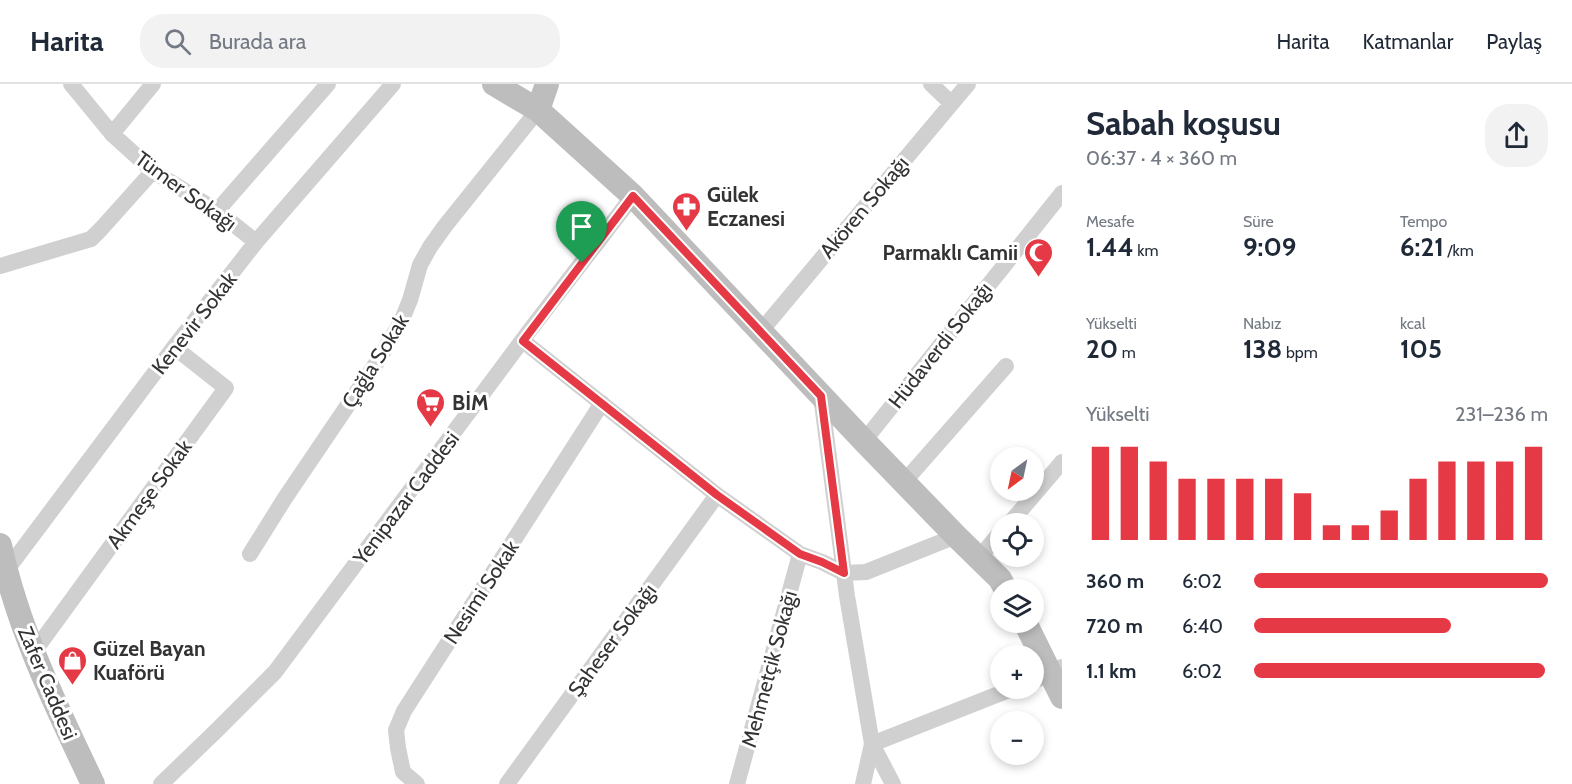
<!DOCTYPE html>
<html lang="tr">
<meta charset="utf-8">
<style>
body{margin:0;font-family:Cabin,sans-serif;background:#f2f2f3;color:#1f2937;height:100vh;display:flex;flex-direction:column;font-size:22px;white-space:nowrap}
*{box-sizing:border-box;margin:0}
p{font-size:20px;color:#747a83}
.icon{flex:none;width:33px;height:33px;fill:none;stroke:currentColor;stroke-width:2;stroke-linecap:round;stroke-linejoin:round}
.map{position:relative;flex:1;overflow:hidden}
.side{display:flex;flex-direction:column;background:#fff;width:510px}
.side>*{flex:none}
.needle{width:39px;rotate:213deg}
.controls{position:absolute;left:990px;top:363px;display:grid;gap:12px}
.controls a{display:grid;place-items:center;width:54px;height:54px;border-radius:50%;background:#fff;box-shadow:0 3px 9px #0003;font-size:30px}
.pin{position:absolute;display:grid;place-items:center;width:51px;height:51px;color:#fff;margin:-62px -26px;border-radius:50% 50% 50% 0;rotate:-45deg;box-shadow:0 0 6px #0007}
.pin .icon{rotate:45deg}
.round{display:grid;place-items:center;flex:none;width:63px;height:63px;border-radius:24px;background:#f2f2f3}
.headline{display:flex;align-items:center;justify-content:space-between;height:102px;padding:0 24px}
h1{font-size:33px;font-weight:700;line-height:45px}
.figures{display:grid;grid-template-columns:repeat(3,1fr);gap:9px;height:102px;padding:6px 24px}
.figures div{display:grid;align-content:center}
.figures b{font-size:26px;font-weight:700}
.figures small{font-size:16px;font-weight:400}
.figures p{font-size:16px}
.chart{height:168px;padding:12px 24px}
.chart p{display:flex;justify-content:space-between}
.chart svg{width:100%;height:108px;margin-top:6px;stroke:#e63946;stroke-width:6}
ul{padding:0 24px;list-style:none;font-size:20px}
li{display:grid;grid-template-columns:96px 72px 1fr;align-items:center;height:45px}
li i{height:15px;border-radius:8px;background:#e63946}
header{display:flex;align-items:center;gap:36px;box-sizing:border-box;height:84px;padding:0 30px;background:#fff;border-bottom:2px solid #e0e1e3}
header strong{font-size:28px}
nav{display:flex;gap:33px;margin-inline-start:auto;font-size:21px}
.search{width:420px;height:54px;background:#f2f2f3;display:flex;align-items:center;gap:15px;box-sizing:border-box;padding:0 21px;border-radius:24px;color:#747a83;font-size:22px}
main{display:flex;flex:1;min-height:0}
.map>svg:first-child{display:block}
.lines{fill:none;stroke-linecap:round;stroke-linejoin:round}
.street{stroke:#d0d0d0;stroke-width:16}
.secondary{stroke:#bdbdbd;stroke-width:24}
.route-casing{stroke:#fff;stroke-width:12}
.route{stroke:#e63946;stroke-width:8}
.labels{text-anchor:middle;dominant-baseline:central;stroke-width:6;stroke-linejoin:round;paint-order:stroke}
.street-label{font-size:21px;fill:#333;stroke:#fff}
.poi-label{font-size:21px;font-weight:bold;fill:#333;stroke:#fff;text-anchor:start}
</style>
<header>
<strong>Harita</strong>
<div class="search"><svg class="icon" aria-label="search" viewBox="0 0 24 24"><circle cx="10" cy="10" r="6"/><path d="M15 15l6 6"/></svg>Burada ara</div>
<nav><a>Harita</a><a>Katmanlar</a><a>Paylaş</a></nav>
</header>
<main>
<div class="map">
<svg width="1062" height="700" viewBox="0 0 1062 700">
<rect width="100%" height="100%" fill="#fff"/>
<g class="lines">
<!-- street -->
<path class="street" d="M 71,0 L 112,50 L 153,87 L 217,127 L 256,158
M 931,0 L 951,19
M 112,50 L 153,0
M 217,127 L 328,0
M 0,182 L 91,155 L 101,145 L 153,87
M 760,248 L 968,0
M 523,257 L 717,411 L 800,470 L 822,478 L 844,489 L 866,488 L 956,452
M 821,312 L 847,512 L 872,660 L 863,700
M 864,357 L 1062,109
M 904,398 L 1006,282
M 1009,440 L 1062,378
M 250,470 L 285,414 L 377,278 L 401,238 L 410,216 L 420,181 L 430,163 L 445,142 L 538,26
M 979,474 L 1000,449
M 0,489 L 6,487 L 174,263 L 256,158 L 393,0
M 33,569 L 226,304 L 174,263
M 1034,597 L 1050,590 L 1062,583
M 161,700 L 216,647 L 275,588 L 530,246 L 633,112
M 417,700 L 403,688 L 398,664 L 396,646 L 404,627 L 602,319
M 507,700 L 717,411
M 737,700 L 800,470
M 893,700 L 872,660 L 1014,604"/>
<!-- secondary -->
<path class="secondary" d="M 494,0 L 538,26 L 633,112 L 864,357 L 956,452 L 1000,495 L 1006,506
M 538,26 L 547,0
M 0,461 C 18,545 56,622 93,700
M 1025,538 L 1062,613"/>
</g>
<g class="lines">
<defs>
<path id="route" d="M 633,112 L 821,312 L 844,489 L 822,478 L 800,470 L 717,411 L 523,257 Z"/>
</defs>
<!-- route casing -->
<use href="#route" class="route-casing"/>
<!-- route -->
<use href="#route" class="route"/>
</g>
<!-- icons -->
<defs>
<symbol id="pharmacy-pin" viewBox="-11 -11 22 30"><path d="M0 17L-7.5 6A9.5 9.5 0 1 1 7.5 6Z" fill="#e63946" stroke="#fff"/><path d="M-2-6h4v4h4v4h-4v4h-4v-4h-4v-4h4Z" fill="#fff"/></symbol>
<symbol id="mosque-pin" viewBox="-11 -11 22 30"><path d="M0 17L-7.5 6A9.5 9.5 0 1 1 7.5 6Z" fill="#e63946" stroke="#fff"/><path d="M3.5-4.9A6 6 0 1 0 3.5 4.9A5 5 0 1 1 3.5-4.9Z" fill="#fff"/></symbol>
<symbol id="supermarket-pin" viewBox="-11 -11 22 30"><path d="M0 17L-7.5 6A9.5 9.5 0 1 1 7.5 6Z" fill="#e63946" stroke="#fff"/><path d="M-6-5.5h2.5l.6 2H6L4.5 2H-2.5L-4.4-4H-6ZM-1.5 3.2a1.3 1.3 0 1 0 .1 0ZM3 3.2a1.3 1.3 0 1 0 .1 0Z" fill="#fff"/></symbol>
<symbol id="shop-pin" viewBox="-11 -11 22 30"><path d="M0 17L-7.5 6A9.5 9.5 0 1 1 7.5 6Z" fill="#e63946" stroke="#fff"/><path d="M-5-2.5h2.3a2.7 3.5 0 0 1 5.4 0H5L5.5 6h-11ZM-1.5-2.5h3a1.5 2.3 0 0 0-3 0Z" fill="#fff"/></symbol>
</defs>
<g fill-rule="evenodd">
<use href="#pharmacy-pin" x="670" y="106" width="33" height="45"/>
<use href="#mosque-pin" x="1022" y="152" width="33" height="45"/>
<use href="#supermarket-pin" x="414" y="302" width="33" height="45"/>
<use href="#shop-pin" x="56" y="560" width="33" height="45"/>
</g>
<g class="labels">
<!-- street labels -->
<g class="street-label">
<text transform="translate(186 107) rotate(36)">Tümer Sokağı</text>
<text transform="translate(864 123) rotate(-50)">Akören Sokağı</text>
<text transform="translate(194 239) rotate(-52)">Kenevir Sokak</text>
<text transform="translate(940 261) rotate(-52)">Hüdaverdi Sokağı</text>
<text transform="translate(375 277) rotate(-58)">Çağla Sokak</text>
<text transform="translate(149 410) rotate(-54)">Akmeşe Sokak</text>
<text transform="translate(406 414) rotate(-53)">Yenipazar Caddesi</text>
<text transform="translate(481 508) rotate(-57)">Nesimi Sokak</text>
<text transform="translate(612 556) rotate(-54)">Şaheser Sokağı</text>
<text transform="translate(769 585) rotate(-75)">Mehmetçik Sokağı</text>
<text transform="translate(48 599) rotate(67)">Zafer Caddesi</text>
</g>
<!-- poi labels -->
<g class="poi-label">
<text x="707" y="110">Gülek<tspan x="707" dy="24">Eczanesi</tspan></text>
<text x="1018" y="168" text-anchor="end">Parmaklı Camii</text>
<text x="452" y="318">BİM</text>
<text x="93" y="564">Güzel Bayan<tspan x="93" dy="24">Kuaförü</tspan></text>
</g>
</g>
</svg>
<div class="controls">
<a><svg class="needle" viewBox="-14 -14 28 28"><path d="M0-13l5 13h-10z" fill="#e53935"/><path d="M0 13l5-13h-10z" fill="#747a83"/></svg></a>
<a><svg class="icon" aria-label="locate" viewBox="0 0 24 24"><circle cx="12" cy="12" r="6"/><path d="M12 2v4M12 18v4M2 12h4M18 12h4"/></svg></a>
<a><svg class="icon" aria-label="layers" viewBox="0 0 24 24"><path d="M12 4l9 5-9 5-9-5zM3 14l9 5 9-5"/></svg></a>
<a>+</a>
<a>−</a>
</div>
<div class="pin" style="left:582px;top:179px;background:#1e9e55"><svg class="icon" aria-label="arrive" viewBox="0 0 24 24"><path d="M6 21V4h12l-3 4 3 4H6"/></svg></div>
</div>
<section class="side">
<div class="headline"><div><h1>Sabah koşusu</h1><p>06:37 · 4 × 360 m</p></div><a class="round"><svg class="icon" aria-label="share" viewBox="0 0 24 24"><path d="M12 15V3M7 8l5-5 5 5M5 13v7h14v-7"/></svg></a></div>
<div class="figures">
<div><p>Mesafe</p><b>1.44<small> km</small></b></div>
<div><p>Süre</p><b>9:09</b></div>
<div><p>Tempo</p><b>6:21<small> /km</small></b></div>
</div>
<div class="figures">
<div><p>Yükselti</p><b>20<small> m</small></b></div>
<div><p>Nabız</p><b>138<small> bpm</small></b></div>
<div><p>kcal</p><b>105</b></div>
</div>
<div class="chart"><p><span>Yükselti</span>231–236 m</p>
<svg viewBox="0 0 160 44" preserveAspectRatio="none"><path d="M5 44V6M15 44V6M25 44V12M35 44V19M45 44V19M55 44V19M65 44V19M75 44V25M85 44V38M95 44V38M105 44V32M115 44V19M125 44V12M135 44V12M145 44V12M155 44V6"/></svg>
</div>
<ul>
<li><b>360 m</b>6:02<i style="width:100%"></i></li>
<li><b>720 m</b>6:40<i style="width:67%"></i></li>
<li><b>1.1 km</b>6:02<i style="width:99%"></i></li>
</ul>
</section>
</main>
